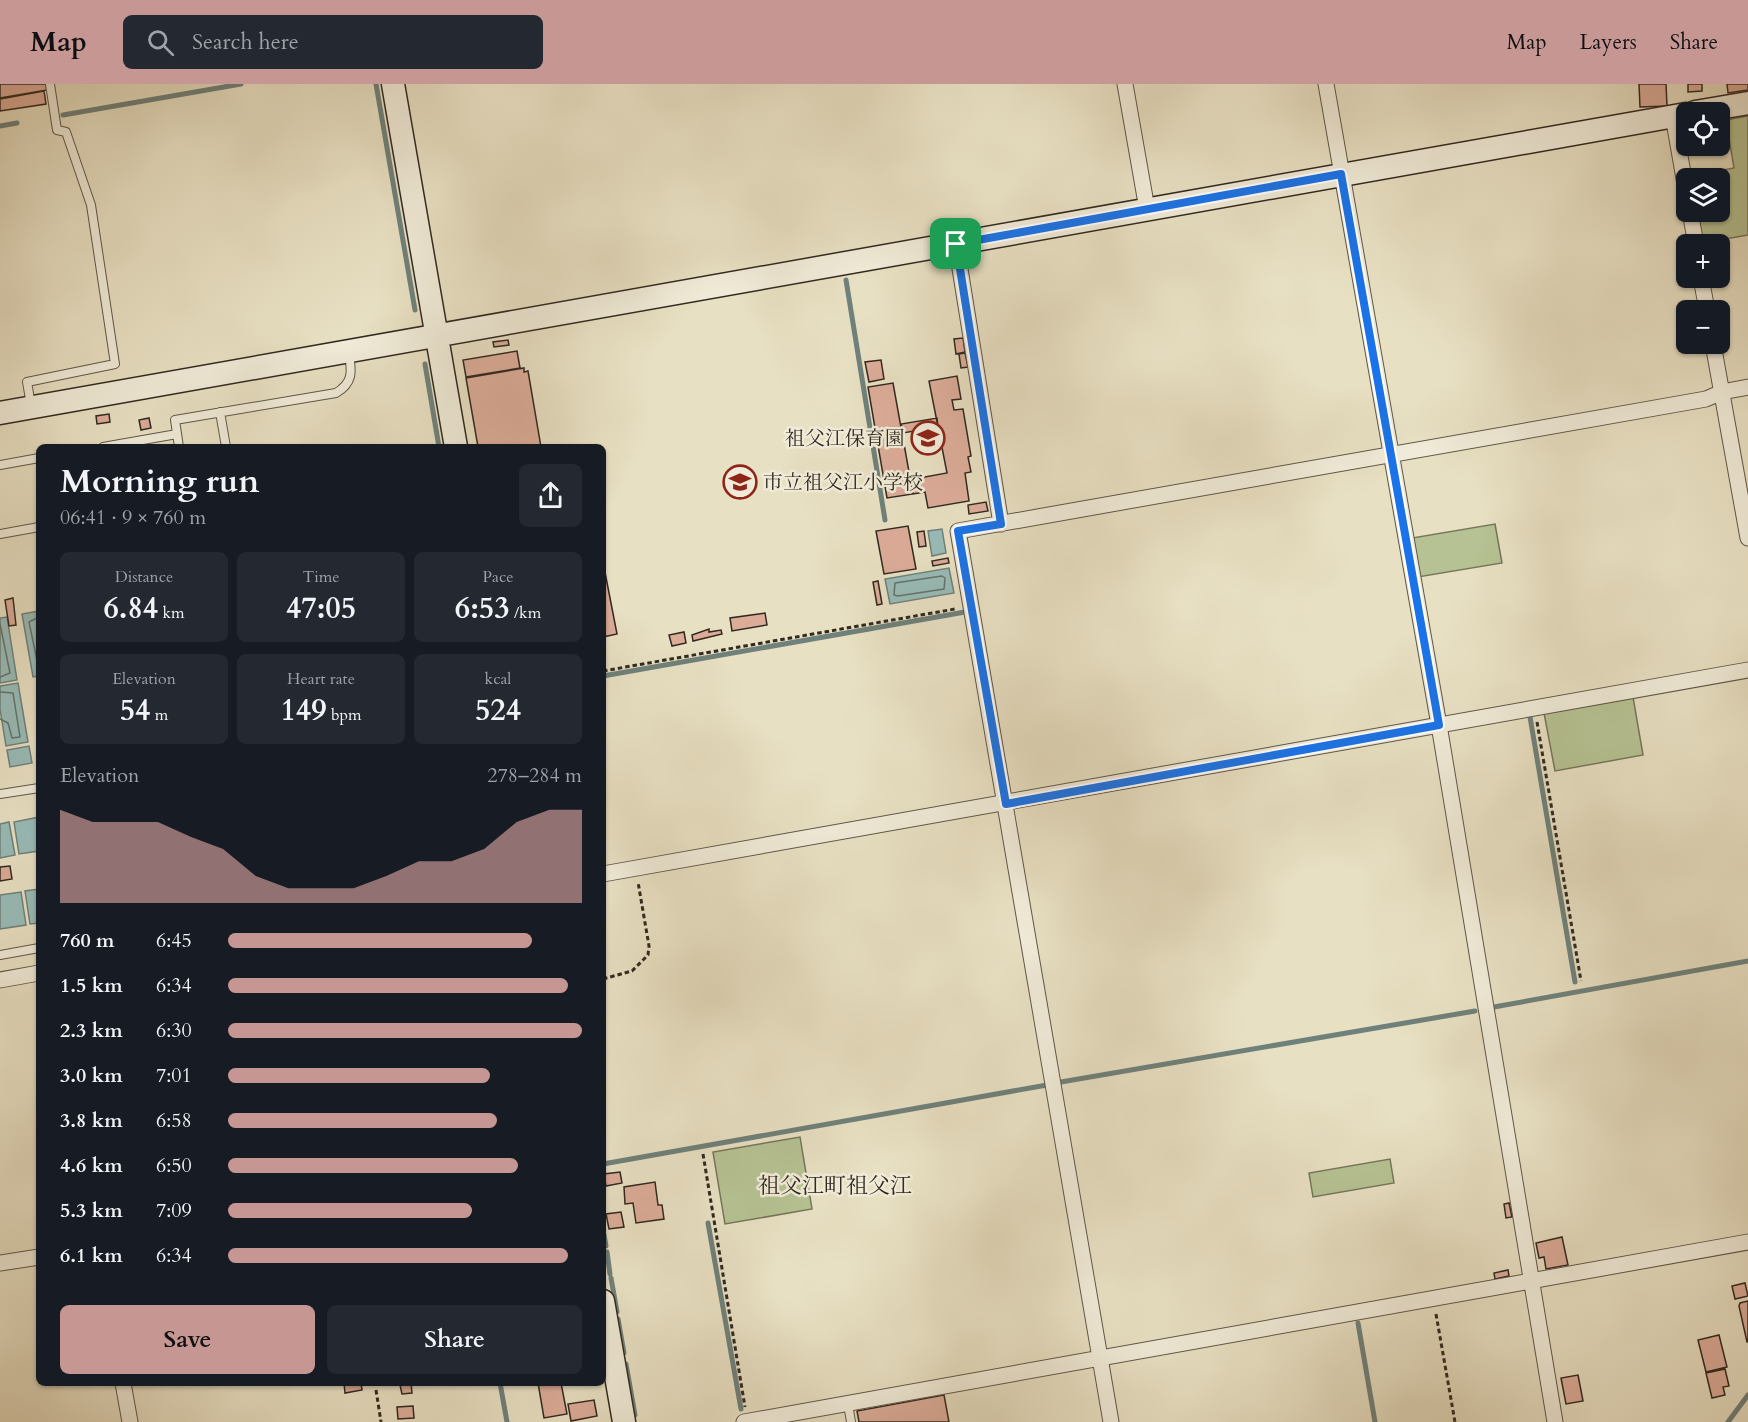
<!DOCTYPE html>
<meta charset="utf-8">
<style>
body{margin:0;font-family:Cardo,"Noto Serif JP",serif;background:#242831;color:#f1f3f6;height:100vh;display:flex;flex-direction:column;font-size:22px;white-space:nowrap}
*{box-sizing:border-box;margin:0}
p{font-size:20px;color:#9ea1a6}
.icon{flex:none;width:33px;height:33px;fill:none;stroke:currentColor;stroke-width:2;stroke-linecap:round;stroke-linejoin:round}
.map{position:relative;flex:1;overflow:hidden}
.panel{position:absolute;left:36px;top:360px;width:570px;height:942px;display:flex;flex-direction:column;background:#171b24;border-radius:9px;box-shadow:0 2px 4px #0004}
.panel>*{flex:none}
.fabs{position:absolute;left:1676px;top:18px;display:grid;gap:12px}
.fabs a{display:grid;place-items:center;width:54px;height:54px;border-radius:9px;background:#171b24;box-shadow:0 2px 4px #0004;font-size:30px}
.pin{position:absolute;display:grid;place-items:center;width:51px;height:51px;color:#fff;margin:-26px;border-radius:12px;box-shadow:0 3px 9px #0006}
.round{display:grid;place-items:center;flex:none;width:63px;height:63px;border-radius:9px;background:#242831}
.head{display:flex;align-items:center;justify-content:space-between;height:102px;padding:0 24px}
h1{font-size:33px;font-weight:700;line-height:45px}
.figures{display:grid;grid-template-columns:repeat(3,1fr);gap:9px;height:102px;padding:6px 24px}
.figures div{display:grid;align-content:center;border-radius:9px;background:#242831;text-align:center}
.figures b{font-size:30px;font-weight:700}
.figures small{font-size:16px;font-weight:400}
.figures p{font-size:16px}
.chart{height:168px;padding:12px 24px}
.chart p{display:flex;justify-content:space-between}
.chart svg{width:100%;height:108px;margin-top:6px;fill:#c59692;opacity:.7}
.primary-button{display:flex;gap:12px;margin-top:auto;padding:12px 24px}
.primary-button a{flex:1;height:69px;border-radius:9px;background:#c59692;color:#111;font-size:24px;font-weight:700;line-height:69px;text-align:center}
.primary-button a+a{background:#242831;color:#f1f3f6}
ul{padding:0 24px;list-style:none;font-size:20px}
li{display:grid;grid-template-columns:96px 72px 1fr;align-items:center;height:45px}
li i{height:15px;border-radius:8px;background:#c59692}
header{display:flex;align-items:center;gap:36px;box-sizing:border-box;height:84px;padding:0 30px;background:#c59692;color:#111}
header strong{font-size:28px}
nav{display:flex;gap:33px;margin-inline-start:auto;font-size:21px}
.search{width:420px;height:54px;background:#242831;display:flex;align-items:center;gap:15px;box-sizing:border-box;padding:0 21px;border-radius:9px;color:#9ea1a6;font-size:22px}
.map>svg:first-child{display:block}
.green{fill:#b6c293;stroke:#74765a;stroke-width:1.5}
.water{fill:#98bcb8;stroke:#6f817b;stroke-width:1.5}
.lines{fill:none;stroke-linecap:round;stroke-linejoin:round}
.shore{stroke:#64726c;stroke-width:1.5}
.stream{stroke:#6f817b;stroke-width:5}
.building{fill:#dcac99;stroke:#312920;stroke-width:1.5}
.lane-casing{stroke:#5f5749;stroke-width:10}
.street-casing{stroke:#5f5749;stroke-width:17}
.secondary-casing{stroke:#312920;stroke-width:25}
.path{stroke:#312920;stroke-width:3;stroke-dasharray:4.5 3;stroke-linecap:butt}
.lane{stroke:#f0ebd8;stroke-width:8}
.street{stroke:#f0ebd8;stroke-width:15}
.secondary{stroke:#f0ebd8;stroke-width:22}
.route-casing{stroke:#fff;stroke-width:12}
.route{stroke:#1a73e8;stroke-width:8}
.labels{text-anchor:middle;dominant-baseline:central;stroke-width:5;stroke-linejoin:round;paint-order:stroke}
.poi-label{font-size:20px;fill:#312920;stroke:#f0ebd8;text-anchor:end}
.quarter-label{font-size:22px;fill:#312920;stroke:#f0ebd8}
</style>
<header>
<strong>Map</strong>
<div class="search"><svg class="icon" aria-label="search" viewBox="0 0 24 24"><circle cx="10" cy="10" r="6"/><path d="M15 15l6 6"/></svg>Search here</div>
<nav><a>Map</a><a>Layers</a><a>Share</a></nav>
</header>
<div class="map">
<svg width="1748" height="1338" viewBox="0 0 1748 1338">
<rect width="100%" height="100%" fill="#e8e0c3"/>
<filter id="stains"><feTurbulence type="fractalNoise" baseFrequency=".00333" numOctaves="4"/><feColorMatrix values="0 0 0 0 .2 0 0 0 0 .09 0 0 0 0 .02 0 0 0 .5 -.17"/></filter>
<radialGradient id="worn" r=".72"><stop offset=".6" stop-color="#630" stop-opacity="0"/><stop offset="1" stop-color="#630" stop-opacity=".3"/></radialGradient>
<!-- green -->
<path class="green" d="M 1748,32 L 1748,151 L 1703,159 L 1698,128 L 1719,128 L 1719,94 L 1692,94 L 1691,92 L 1734,84 L 1726,36 Z
M 1495,440 L 1502,479 L 1418,493 L 1412,454 Z
M 1633,613 L 1643,671 L 1555,687 L 1544,629 Z
M 800,1053 L 812,1125 L 725,1140 L 713,1068 Z
M 1390,1075 L 1394,1099 L 1313,1113 L 1309,1089 Z"/>
<!-- water -->
<path class="water" d="M 942,445 L 946,469 L 932,472 L 928,447 Z
M 949,484 L 954,509 L 890,520 L 885,495 Z
M 39,527 L 39,592 L 33,593 L 22,530 Z
M 7,533 L 17,596 L 0,599 L 0,534 Z
M 18,599 L 28,658 L 6,662 L 0,625 L 0,602 Z
M 29,662 L 32,679 L 10,683 L 7,666 Z
M 39,733 L 39,767 L 19,770 L 14,738 Z
M 9,738 L 15,771 L 0,774 L 0,740 Z
M 39,805 L 39,839 L 30,840 L 25,807 Z
M 21,808 L 26,841 L 0,845 L 0,811 Z"/>
<g class="lines">
<!-- shore -->
<path class="shore" d="M 942,492 L 945,494 L 944,505 L 898,512 L 894,511 L 895,499 Z
M 39,533 L 29,538 L 39,586
M 0,540 L 10,589 L 0,593
M 0,608 L 13,609 L 20,653 L 12,654 L 8,639 L 0,635"/>
<!-- stream -->
<path class="stream" d="M 376,0 L 415,226
M 63,31 L 241,0
M 0,42 L 17,39
M 846,196 L 885,436
M 425,280 L 439,363
M 603,592 L 965,528
M 1530,633 L 1575,898
M 1494,923 L 1748,877
M 1061,998 L 1475,927
M 603,1080 L 1047,1001
M 708,1139 L 741,1325
M 604,1151 L 606,1162
M 607,1168 L 610,1190
M 611,1194 L 617,1228
M 618,1235 L 624,1269
M 1358,1239 L 1375,1338
M 626,1280 L 635,1331
M 500,1299 L 507,1338
M 1728,1338 L 1748,1311"/>
</g>
<!-- building -->
<path class="building" d="M 0,0 L 46,0 L 47,6 L 0,14 Z
M 1639,0 L 1666,0 L 1667,22 L 1640,23 Z
M 1688,0 L 1702,0 L 1702,7 L 1688,8 Z
M 1727,0 L 1748,0 L 1748,6 L 1728,9 Z
M 44,7 L 46,20 L 0,27 L 0,15 Z
M 963,254 L 965,268 L 956,270 L 954,255 Z
M 508,256 L 509,261 L 494,263 L 493,258 Z
M 517,267 L 520,284 L 466,293 L 463,276 Z
M 965,269 L 968,283 L 961,284 L 959,270 Z
M 881,276 L 884,295 L 869,298 L 865,278 Z
M 524,284 L 524,288 L 528,287 L 541,363 L 478,363 L 466,294 Z
M 957,292 L 961,315 L 952,316 L 954,326 L 963,325 L 971,372 L 968,373 L 971,388 L 965,389 L 969,417 L 928,424 L 925,408 L 913,410 L 911,399 L 920,397 L 919,394 L 947,389 L 929,297 Z
M 893,299 L 913,410 L 887,414 L 868,303 Z
M 109,330 L 110,338 L 97,340 L 96,332 Z
M 149,334 L 151,344 L 141,346 L 139,336 Z
M 937,334 L 938,343 L 903,349 L 901,340 Z
M 986,418 L 988,427 L 969,430 L 968,421 Z
M 908,442 L 916,485 L 884,490 L 876,447 Z
M 924,447 L 926,462 L 919,463 L 917,448 Z
M 948,474 L 949,479 L 933,482 L 932,477 Z
M 603,478 L 617,550 L 603,553 Z
M 878,497 L 882,520 L 877,521 L 873,498 Z
M 13,514 L 16,541 L 9,542 L 5,516 Z
M 765,529 L 767,541 L 732,547 L 730,534 Z
M 709,545 L 709,548 L 721,546 L 722,550 L 693,557 L 692,551 Z
M 684,548 L 686,559 L 672,562 L 669,551 Z
M 10,782 L 12,795 L 0,797 L 0,783 Z
M 620,1088 L 622,1099 L 606,1102 L 604,1090 Z
M 655,1098 L 658,1121 L 662,1121 L 664,1135 L 636,1139 L 633,1119 L 625,1120 L 624,1103 Z
M 1509,1119 L 1512,1133 L 1506,1134 L 1504,1120 Z
M 621,1128 L 624,1143 L 609,1145 L 606,1130 Z
M 1562,1153 L 1568,1181 L 1546,1185 L 1544,1173 L 1539,1174 L 1536,1159 Z
M 1508,1186 L 1509,1192 L 1495,1195 L 1494,1189 Z
M 1745,1199 L 1748,1212 L 1735,1215 L 1732,1202 Z
M 1748,1217 L 1748,1258 L 1747,1258 L 1739,1222 L 1740,1219 Z
M 1719,1251 L 1727,1283 L 1706,1288 L 1698,1256 Z
M 1725,1285 L 1729,1302 L 1723,1303 L 1725,1311 L 1712,1314 L 1706,1289 Z
M 1578,1291 L 1583,1317 L 1566,1320 L 1561,1294 Z
M 344,1299 L 361,1299 L 362,1306 L 345,1309 Z
M 411,1299 L 412,1309 L 402,1310 L 400,1301 Z
M 538,1299 L 561,1299 L 567,1330 L 544,1334 Z
M 944,1311 L 949,1338 L 859,1338 L 857,1327 Z
M 594,1316 L 597,1332 L 571,1337 L 568,1320 Z
M 413,1322 L 414,1334 L 398,1335 L 397,1323 Z"/>
<g class="lines">
<defs>
<path id="lane" d="M 31,321 L 27,298 L 115,280 L 91,121 L 66,48 L 57,46 L 50,0
M 220,328 L 226,363
M 103,363 L 177,350
M 179,363 L 175,336 L 336,309 C 353,299 352,288 349,270
M 0,381 L 39,374
M 0,450 L 39,443
M 0,710 L 39,704
M 0,871 L 39,864
M 848,1320 L 851,1338"/>
<path id="street" d="M 1125,0 L 1147,125
M 1326,0 L 1439,641 L 1555,1338
M 1673,32 L 1686,106
M 1690,128 L 1696,160
M 956,160 L 1001,440
M 1701,194 L 1707,226
M 1713,260 L 1748,454
M 603,790 L 1748,586
M 0,896 L 39,889
M 0,1179 L 39,1173
M 123,1299 L 130,1338
M 744,1338 L 1748,1158
M 1111,1338 L 958,447 L 1706,315 L 1722,308 L 1748,303"/>
<path id="secondary" d="M 393,0 L 456,363
M 1695,28 L 1748,19
M 0,329 L 1686,30
M 603,1217 L 624,1338"/>
</defs>
<!-- lane casing -->
<use href="#lane" class="lane-casing"/>
<!-- street casing -->
<use href="#street" class="street-casing"/>
<!-- secondary casing -->
<use href="#secondary" class="secondary-casing"/>
<!-- path -->
<path class="path" d="M 603,587 L 955,525
M 1537,638 L 1581,897
M 603,895 L 632,887 L 648,871 L 649,862 L 638,798
M 703,1070 L 745,1323
M 1436,1230 L 1455,1338
M 376,1306 L 381,1338"/>
<!-- lane -->
<use href="#lane" class="lane"/>
<!-- street -->
<use href="#street" class="street"/>
<!-- secondary -->
<use href="#secondary" class="secondary"/>
</g>
<g class="lines">
<defs>
<path id="route" d="M 1341,90 L 1439,641 L 1006,720 L 958,447 L 1001,440 L 956,160 Z"/>
</defs>
<!-- route casing -->
<use href="#route" class="route-casing"/>
<!-- route -->
<use href="#route" class="route"/>
</g>
<!-- icons -->
<defs>
<symbol id="school-ring" viewBox="-11 -11 22 22"><circle r="9.5" fill="#f0ebd8" stroke="#8f2418" stroke-width="1.5"/><path d="M0-5L7-2L0 1L-7-2ZM-4 1L0 2.5L4 1V4Q0 6-4 4Z" fill="#8f2418"/></symbol>
</defs>
<g fill-rule="evenodd">
<use href="#school-ring" x="909" y="335" width="38" height="38"/>
<use href="#school-ring" x="721" y="379" width="38" height="38"/>
</g>
<g class="labels">
<!-- poi labels -->
<g class="poi-label">
<text x="905" y="354">祖父江保育園</text>
<text x="763" y="398" text-anchor="start">市立祖父江小学校</text>
</g>
<!-- quarter labels -->
<g class="quarter-label">
<text x="835" y="1102">祖父江町祖父江</text>
</g>
</g>
<rect width="100%" height="100%" filter="url(#stains)"/>
<rect width="100%" height="100%" fill="url(#worn)"/>
</svg>
<div class="fabs">
<a><svg class="icon" aria-label="locate" viewBox="0 0 24 24"><circle cx="12" cy="12" r="6"/><path d="M12 2v4M12 18v4M2 12h4M18 12h4"/></svg></a>
<a><svg class="icon" aria-label="layers" viewBox="0 0 24 24"><path d="M12 4l9 5-9 5-9-5zM3 14l9 5 9-5"/></svg></a>
<a>+</a>
<a>−</a>
</div>
<div class="pin" style="left:956px;top:160px;background:#1e9e55"><svg class="icon" aria-label="arrive" viewBox="0 0 24 24"><path d="M6 21V4h12l-3 4 3 4H6"/></svg></div>
<section class="panel">
<div class="head"><div><h1>Morning run</h1><p>06:41 · 9 × 760 m</p></div><a class="round"><svg class="icon" aria-label="share" viewBox="0 0 24 24"><path d="M12 15V3M7 8l5-5 5 5M5 13v7h14v-7"/></svg></a></div>
<div class="figures">
<div><p>Distance</p><b>6.84<small> km</small></b></div>
<div><p>Time</p><b>47:05</b></div>
<div><p>Pace</p><b>6:53<small> /km</small></b></div>
</div>
<div class="figures">
<div><p>Elevation</p><b>54<small> m</small></b></div>
<div><p>Heart rate</p><b>149<small> bpm</small></b></div>
<div><p>kcal</p><b>524</b></div>
</div>
<div class="chart"><p><span>Elevation</span>278–284 m</p>
<svg viewBox="0 0 160 44" preserveAspectRatio="none"><path d="M0 44V6L10 11L20 11L30 11L40 17L50 22L60 33L70 38L80 38L90 38L100 33L110 27L120 27L130 22L140 11L150 6L160 6V44z"/></svg>
</div>
<ul>
<li><b>760 m</b>6:45<i style="width:86%"></i></li>
<li><b>1.5 km</b>6:34<i style="width:96%"></i></li>
<li><b>2.3 km</b>6:30<i style="width:100%"></i></li>
<li><b>3.0 km</b>7:01<i style="width:74%"></i></li>
<li><b>3.8 km</b>6:58<i style="width:76%"></i></li>
<li><b>4.6 km</b>6:50<i style="width:82%"></i></li>
<li><b>5.3 km</b>7:09<i style="width:69%"></i></li>
<li><b>6.1 km</b>6:34<i style="width:96%"></i></li>
</ul>
<div class="primary-button"><a>Save</a><a>Share</a></div>
</section>
</div>
